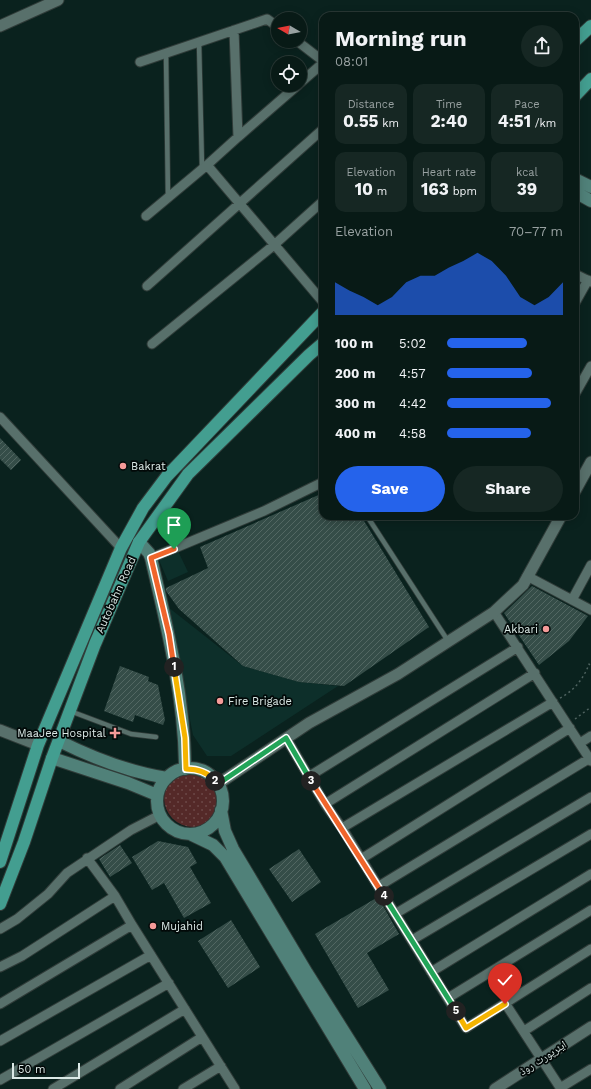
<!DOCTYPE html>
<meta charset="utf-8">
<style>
body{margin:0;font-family:"Work Sans","Noto Naskh Arabic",sans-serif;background:#162723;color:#f1f3f6;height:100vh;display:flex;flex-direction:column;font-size:15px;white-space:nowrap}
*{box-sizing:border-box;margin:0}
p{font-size:13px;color:#98a1a1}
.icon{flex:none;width:22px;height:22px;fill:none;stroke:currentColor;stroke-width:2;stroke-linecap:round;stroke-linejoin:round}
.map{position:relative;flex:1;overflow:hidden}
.details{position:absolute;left:319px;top:12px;width:260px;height:508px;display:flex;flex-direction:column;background:#081a16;border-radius:12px;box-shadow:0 2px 10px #0003,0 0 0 1px #293835}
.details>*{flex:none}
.needle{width:26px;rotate:280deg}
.tools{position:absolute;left:271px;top:12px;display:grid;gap:8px}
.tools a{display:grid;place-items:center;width:36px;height:36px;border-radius:50%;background:#081a16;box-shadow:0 2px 10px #0003,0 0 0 1px #293835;font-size:20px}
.scale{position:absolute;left:12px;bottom:10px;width:68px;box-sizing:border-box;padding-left:4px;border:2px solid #dbe9e6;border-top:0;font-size:11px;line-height:14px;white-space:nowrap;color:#dbe9e6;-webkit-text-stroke:3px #020908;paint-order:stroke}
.pin{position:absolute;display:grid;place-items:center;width:34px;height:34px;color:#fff;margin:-41px -17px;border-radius:50% 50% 50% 0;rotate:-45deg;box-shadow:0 0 4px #0007}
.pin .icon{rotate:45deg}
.km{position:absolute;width:20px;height:20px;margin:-10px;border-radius:50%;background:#222;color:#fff;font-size:11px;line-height:20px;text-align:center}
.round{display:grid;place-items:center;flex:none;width:42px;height:42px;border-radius:21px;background:#162723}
.headline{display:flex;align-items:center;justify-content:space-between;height:68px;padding:0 16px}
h1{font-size:22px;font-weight:700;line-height:30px}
.metrics{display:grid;grid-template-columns:repeat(3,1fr);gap:6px;height:68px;padding:4px 16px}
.metrics div{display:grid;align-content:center;border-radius:10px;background:#162723;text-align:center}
.metrics b{font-size:17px;font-weight:700}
.metrics small{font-size:11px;font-weight:400}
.metrics p{font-size:11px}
.chart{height:112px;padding:8px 16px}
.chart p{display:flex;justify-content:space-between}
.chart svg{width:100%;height:72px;margin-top:4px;fill:#2563eb;opacity:.7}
.cta{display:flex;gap:8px;margin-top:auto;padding:8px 16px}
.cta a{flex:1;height:46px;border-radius:24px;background:#2563eb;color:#fff;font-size:16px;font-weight:700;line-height:46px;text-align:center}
.cta a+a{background:#162723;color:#f1f3f6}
ul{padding:0 16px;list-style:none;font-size:13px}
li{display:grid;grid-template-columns:64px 48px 1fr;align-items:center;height:30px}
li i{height:10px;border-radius:5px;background:#2563eb}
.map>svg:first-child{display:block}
.built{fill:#0d2f2a}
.grass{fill:url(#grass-dots)}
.building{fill:url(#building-hatch)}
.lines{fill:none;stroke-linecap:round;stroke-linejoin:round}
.service-casing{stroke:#303c39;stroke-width:6}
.minor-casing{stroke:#303c39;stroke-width:11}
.tertiary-casing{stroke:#303c39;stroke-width:13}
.secondary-casing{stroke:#303c39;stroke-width:14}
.trunk-casing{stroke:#303c39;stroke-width:14}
.path{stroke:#4e625f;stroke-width:1.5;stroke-dasharray:2 3;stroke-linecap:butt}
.service{stroke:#58706b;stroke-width:4.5}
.minor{stroke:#58706b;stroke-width:9}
.tertiary{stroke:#58706b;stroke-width:11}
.secondary{stroke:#508179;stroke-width:12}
.trunk{stroke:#439e90;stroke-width:12}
.split-1-casing{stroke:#fff;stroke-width:8}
.split-2-casing{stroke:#fff;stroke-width:8}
.split-3-casing{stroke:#fff;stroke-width:8}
.split-4-casing{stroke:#fff;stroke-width:8}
.split-5-casing{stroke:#fff;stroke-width:8}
.split-6-casing{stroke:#fff;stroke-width:8}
.split-1{stroke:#f0652b;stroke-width:5}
.split-2{stroke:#f5b400;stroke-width:5}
.split-3{stroke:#22a559;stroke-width:5}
.split-4{stroke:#f0652b;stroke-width:5}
.split-5{stroke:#22a559;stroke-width:5}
.split-6{stroke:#f5b400;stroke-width:5}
.poi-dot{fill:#f59b99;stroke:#020908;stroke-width:1.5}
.labels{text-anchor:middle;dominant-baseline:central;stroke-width:3.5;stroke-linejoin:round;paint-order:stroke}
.poi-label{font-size:11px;fill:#dbe9e6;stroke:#020908;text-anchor:start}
.street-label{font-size:11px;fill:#dbe9e6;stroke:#020908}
</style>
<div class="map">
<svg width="591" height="1089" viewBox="0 0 591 1089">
<defs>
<pattern id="grass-dots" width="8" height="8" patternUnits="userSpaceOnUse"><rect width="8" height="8" fill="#542928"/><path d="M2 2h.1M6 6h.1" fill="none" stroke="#6c4847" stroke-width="1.8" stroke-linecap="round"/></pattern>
<pattern id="building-hatch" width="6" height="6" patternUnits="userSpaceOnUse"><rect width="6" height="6" fill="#354d48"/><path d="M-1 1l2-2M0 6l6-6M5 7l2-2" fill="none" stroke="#526762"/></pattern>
</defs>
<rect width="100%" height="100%" fill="#0a221e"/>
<!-- built -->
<path class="built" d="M 178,551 L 188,572 L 168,581 L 159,560 Z
M 168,607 L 243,666 L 299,682 L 338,686 L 231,756 L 207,756 L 193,735 Z"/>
<!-- grass -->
<path class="grass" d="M164 798a29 29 0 1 1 58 0a29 29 0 1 1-58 0Z"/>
<!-- building -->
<path class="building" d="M 0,438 L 21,460 L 11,470 L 0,459 Z
M 323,493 L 323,516 L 361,516 L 429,627 L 344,686 L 299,682 L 243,666 L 179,609 L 166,591 L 166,588 L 208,568 L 200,547 Z
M 532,586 L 588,616 L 569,641 L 539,665 L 504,613 Z
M 120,666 L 149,677 L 148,681 L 158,685 L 165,720 L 163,725 L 135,715 L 133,722 L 104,711 Z
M 158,841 L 188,847 L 197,863 L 190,867 L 211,903 L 184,918 L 164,883 L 152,890 L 132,857 Z
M 120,845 L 132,863 L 110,877 L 99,859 Z
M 299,849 L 321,882 L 292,902 L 269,869 Z
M 378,897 L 399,934 L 367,953 L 389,990 L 358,1008 L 315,934 Z
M 231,920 L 260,967 L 228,988 L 198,941 Z"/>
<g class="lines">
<defs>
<path id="service" d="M 199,42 L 202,168
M 166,53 L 168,198
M 367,516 L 448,641
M 70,711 L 131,734 L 156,737"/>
<path id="minor" d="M 234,30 L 238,137 L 207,165 L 323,302
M 297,41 L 323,61
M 140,62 L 267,19 L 278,27
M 300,83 L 323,63
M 238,137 L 298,85
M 146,216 L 207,165
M 575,274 L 591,282
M 147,286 L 323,129
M 575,303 L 588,280
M 152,344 L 274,245 L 323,201
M 575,394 L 591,366
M 0,417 L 121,548
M 151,558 L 264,511 L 323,482
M 527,576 L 591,610
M 572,600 L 591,565
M 494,612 L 591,761
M 286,738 L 325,804 L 342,828 L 466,1028 L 591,949
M 580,743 L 591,736
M 308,777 L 518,647
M 325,804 L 535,673
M 342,828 L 553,702
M 87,858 L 115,896 L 132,925 L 235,1089
M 361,859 L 570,728
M 379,886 L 590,758
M 395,914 L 591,797
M 0,929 L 17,919 L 48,894 L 67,873 L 131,830 L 160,815
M 412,940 L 591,834
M 0,967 L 22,956 L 115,896
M 431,972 L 591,874
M 448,998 L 591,910
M 505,1003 L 561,1089
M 0,1004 L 132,925
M 524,1031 L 591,988
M 0,1041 L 151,955
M 0,1080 L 169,983
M 560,1088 L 591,1069
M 53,1089 L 185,1009
M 120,1089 L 202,1037
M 183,1089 L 221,1066"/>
<path id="tertiary" d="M 0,26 L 58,0
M 575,491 L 591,462
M 0,730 L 38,745
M 218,784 L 309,723 L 398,674 L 494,612 L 523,585 L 561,516
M 495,1089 L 591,1027"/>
<path id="secondary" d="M 575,179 L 591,187
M 575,192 L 591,201
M 139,542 L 149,553 L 151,558 C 167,626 185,699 185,769
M 59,741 C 93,758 129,772 167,778
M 52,758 L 128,783 L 157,795
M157 801a33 33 0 1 1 66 0a33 33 0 1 1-66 0Z
M 221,810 L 225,831 L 233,849 L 307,973 L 380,1089
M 190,834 L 213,845 L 225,857 L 365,1089"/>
<path id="trunk" d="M 575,41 L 591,26
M 575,96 L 591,79
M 0,862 L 38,745 L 121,548 L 143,508 L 167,476 L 323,312
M 0,904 L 24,842 L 52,758 L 95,644 L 139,542 L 188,474 L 309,355 L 323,343"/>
</defs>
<!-- service casing -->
<use href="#service" class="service-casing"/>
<!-- minor casing -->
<use href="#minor" class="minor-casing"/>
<!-- tertiary casing -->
<use href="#tertiary" class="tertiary-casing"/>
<!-- secondary casing -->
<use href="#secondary" class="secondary-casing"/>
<!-- trunk casing -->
<use href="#trunk" class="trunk-casing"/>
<!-- path -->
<path class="path" d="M 560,698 C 574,691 584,678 589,664 L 591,666
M 575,719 L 591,707"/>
<!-- service -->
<use href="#service" class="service"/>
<!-- minor -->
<use href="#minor" class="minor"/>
<!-- tertiary -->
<use href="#tertiary" class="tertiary"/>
<!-- secondary -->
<use href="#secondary" class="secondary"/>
<!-- trunk -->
<use href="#trunk" class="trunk"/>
</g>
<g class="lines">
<defs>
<path id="split-1" d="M 174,549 L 151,558 L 169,634 L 174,667"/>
<path id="split-2" d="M 174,667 L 185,738 L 186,769 C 197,769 207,771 215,781"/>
<path id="split-3" d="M 215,781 L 218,784 L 286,738 L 311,781"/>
<path id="split-4" d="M 311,781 L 384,896"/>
<path id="split-5" d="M 384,896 L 456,1011"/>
<path id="split-6" d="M 456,1011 L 466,1028 L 505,1004"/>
</defs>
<!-- split-1 casing -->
<use href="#split-1" class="split-1-casing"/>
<!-- split-2 casing -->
<use href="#split-2" class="split-2-casing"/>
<!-- split-3 casing -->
<use href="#split-3" class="split-3-casing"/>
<!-- split-4 casing -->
<use href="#split-4" class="split-4-casing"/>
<!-- split-5 casing -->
<use href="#split-5" class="split-5-casing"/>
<!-- split-6 casing -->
<use href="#split-6" class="split-6-casing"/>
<!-- split-1 -->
<use href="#split-1" class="split-1"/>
<!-- split-2 -->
<use href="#split-2" class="split-2"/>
<!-- split-3 -->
<use href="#split-3" class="split-3"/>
<!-- split-4 -->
<use href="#split-4" class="split-4"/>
<!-- split-5 -->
<use href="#split-5" class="split-5"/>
<!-- split-6 -->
<use href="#split-6" class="split-6"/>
</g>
<!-- markers -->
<g class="poi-dot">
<circle cx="123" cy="466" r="4"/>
<circle cx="546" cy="629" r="4"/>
<circle cx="220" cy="701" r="4"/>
<path d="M113 727h4v4h4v4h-4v4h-4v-4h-4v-4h4z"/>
<circle cx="153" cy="926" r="4"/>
</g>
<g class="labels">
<!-- poi labels -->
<g class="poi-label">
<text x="131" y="466">Bakrat</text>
<text x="538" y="629" text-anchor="end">Akbari</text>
<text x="228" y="701">Fire Brigade</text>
<text x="106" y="733" text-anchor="end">MaaJee Hospital</text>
<text x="161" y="926">Mujahid</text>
</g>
<!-- street labels -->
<g class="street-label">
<text transform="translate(116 595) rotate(-66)">Autobahn Road</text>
<text transform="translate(543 1058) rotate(-33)">ایئرپورٹ روڈ</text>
</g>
</g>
</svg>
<div class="tools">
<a><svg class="needle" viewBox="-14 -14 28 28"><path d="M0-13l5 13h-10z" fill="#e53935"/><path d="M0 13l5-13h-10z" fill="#98a1a1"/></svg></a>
<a><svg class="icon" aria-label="locate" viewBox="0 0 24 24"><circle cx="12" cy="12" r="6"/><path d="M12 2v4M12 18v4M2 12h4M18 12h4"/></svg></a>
</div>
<div class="scale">50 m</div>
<div class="pin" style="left:174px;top:549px;background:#1e9e55"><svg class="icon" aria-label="arrive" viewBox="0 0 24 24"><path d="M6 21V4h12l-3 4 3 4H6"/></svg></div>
<div class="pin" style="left:505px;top:1004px;background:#d93025"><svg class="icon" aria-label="check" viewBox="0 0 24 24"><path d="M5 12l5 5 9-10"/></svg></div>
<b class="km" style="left:174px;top:667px">1</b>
<b class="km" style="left:215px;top:781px">2</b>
<b class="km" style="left:311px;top:781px">3</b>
<b class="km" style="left:384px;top:896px">4</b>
<b class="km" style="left:456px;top:1011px">5</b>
<section class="details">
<div class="headline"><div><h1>Morning run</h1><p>08:01</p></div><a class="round"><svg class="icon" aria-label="share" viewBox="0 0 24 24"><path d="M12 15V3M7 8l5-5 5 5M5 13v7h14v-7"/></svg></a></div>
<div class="metrics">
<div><p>Distance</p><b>0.55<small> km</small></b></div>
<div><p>Time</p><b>2:40</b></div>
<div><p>Pace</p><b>4:51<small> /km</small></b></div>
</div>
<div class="metrics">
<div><p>Elevation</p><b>10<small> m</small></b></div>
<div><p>Heart rate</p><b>163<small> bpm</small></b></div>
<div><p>kcal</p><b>39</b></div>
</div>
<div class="chart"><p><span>Elevation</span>70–77 m</p>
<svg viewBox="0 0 160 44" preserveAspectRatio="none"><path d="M0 44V24L10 29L20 33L30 38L40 33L50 24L60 20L70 20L80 15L90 11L100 6L110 11L120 20L130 33L140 38L150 33L160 24V44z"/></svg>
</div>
<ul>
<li><b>100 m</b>5:02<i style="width:69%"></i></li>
<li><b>200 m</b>4:57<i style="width:73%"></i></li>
<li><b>300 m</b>4:42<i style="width:90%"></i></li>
<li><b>400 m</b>4:58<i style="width:72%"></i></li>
</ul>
<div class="cta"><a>Save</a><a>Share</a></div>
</section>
</div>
